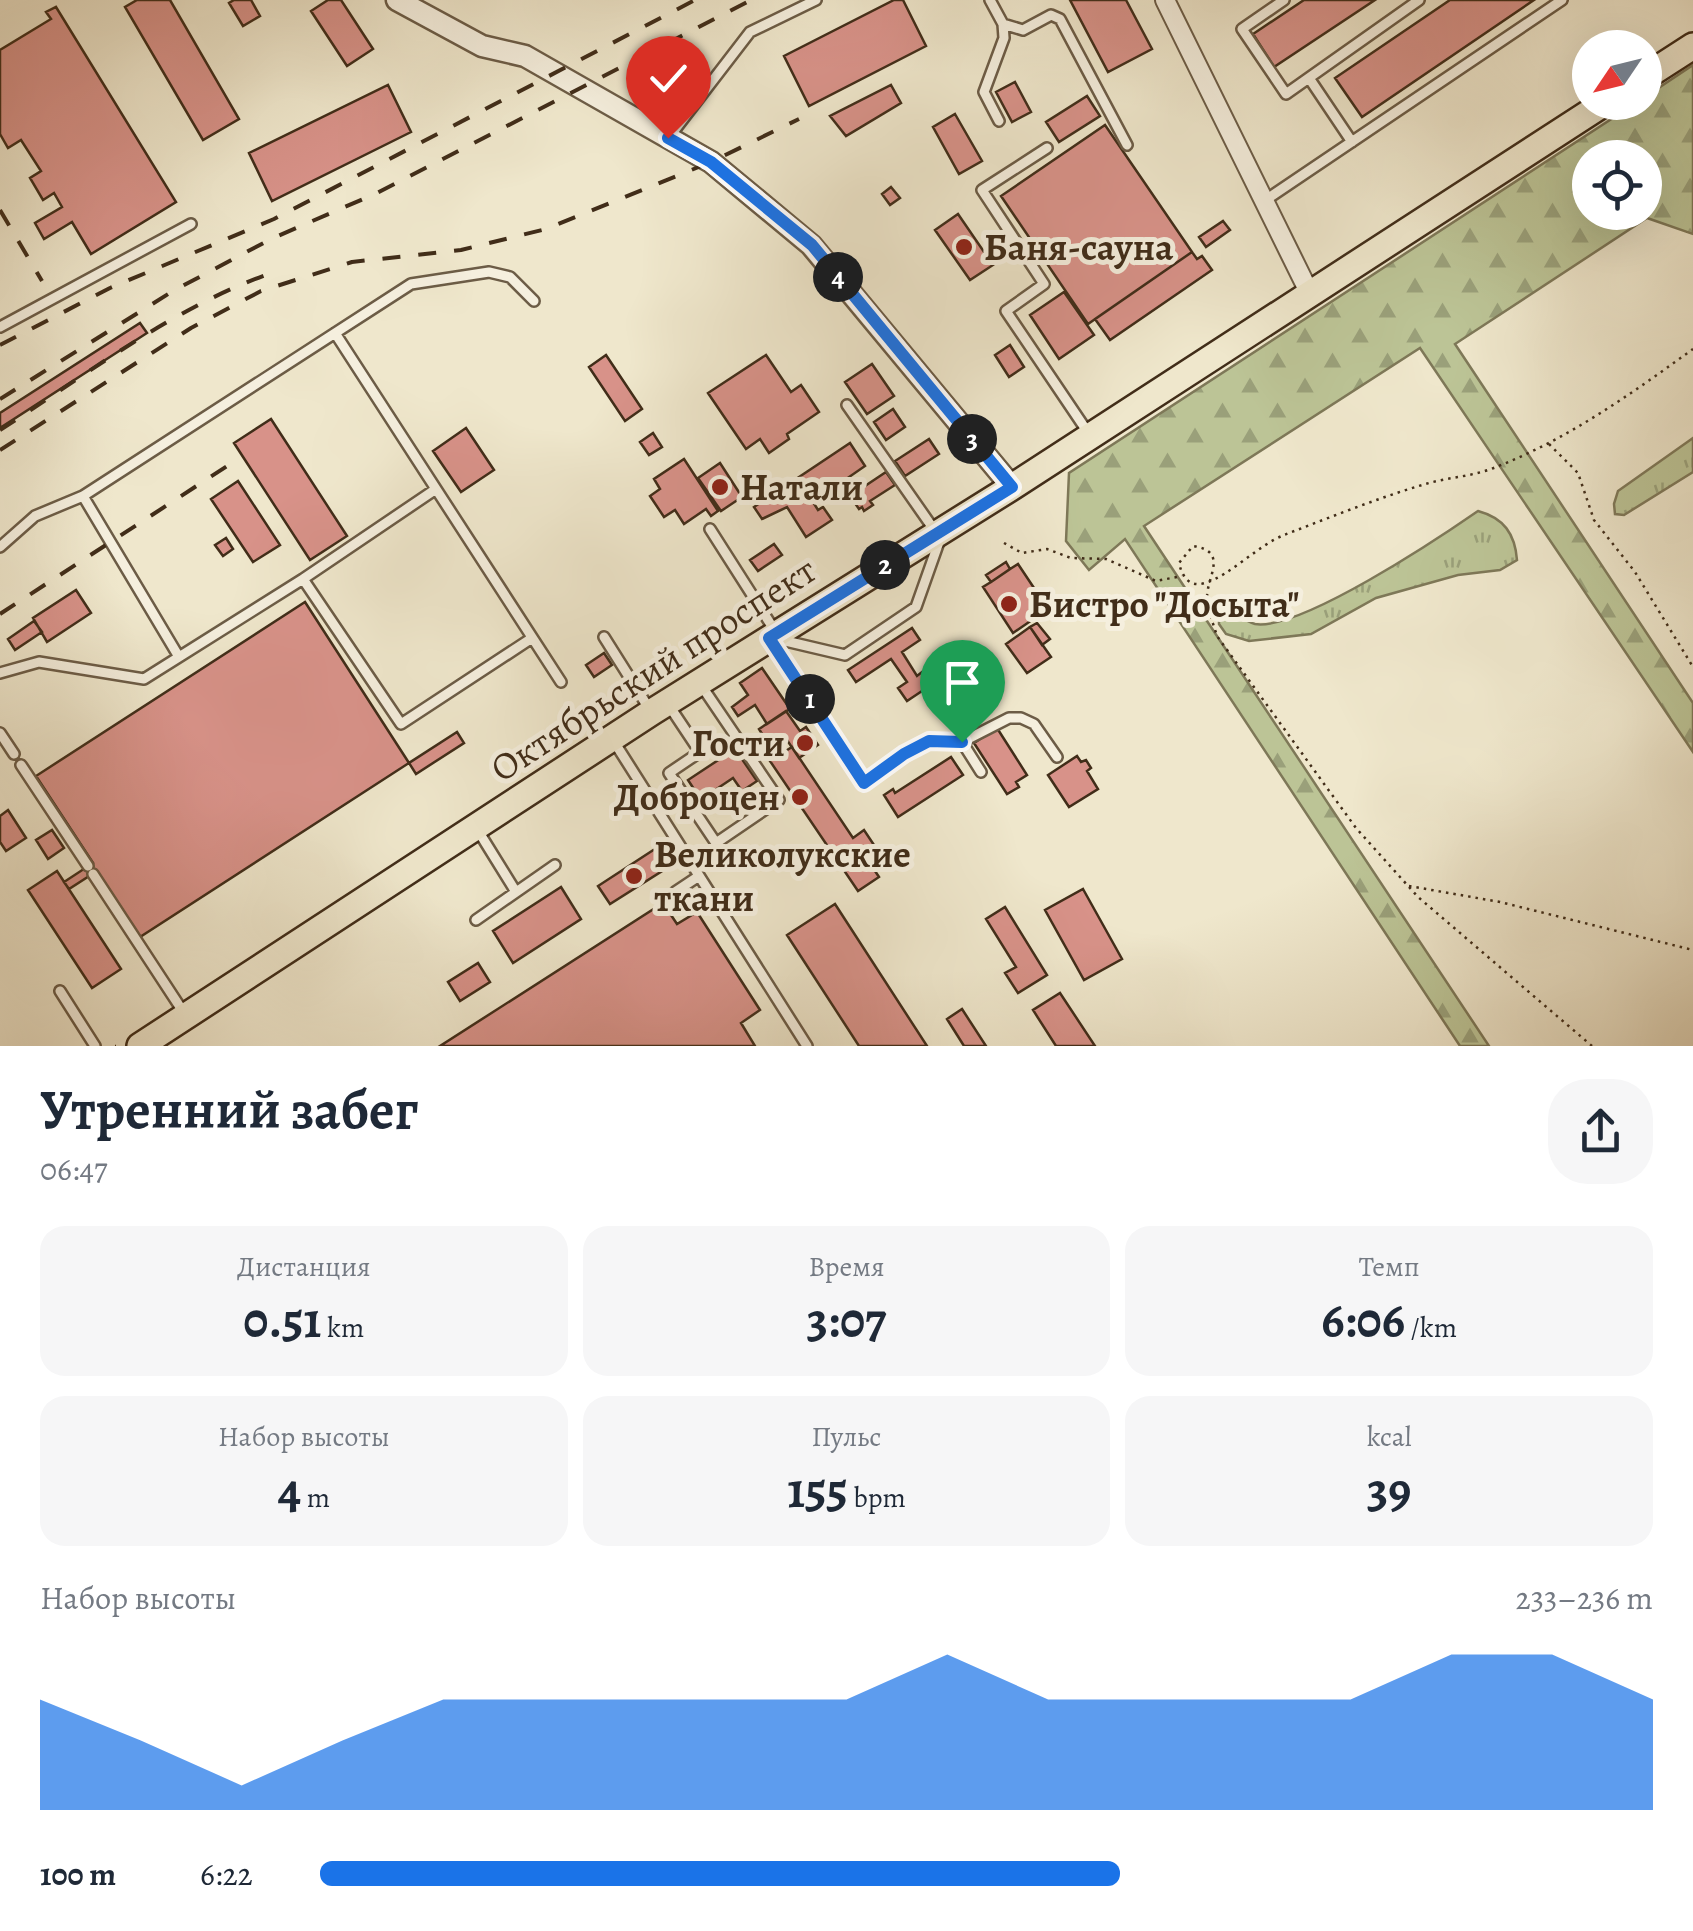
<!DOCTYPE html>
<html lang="ru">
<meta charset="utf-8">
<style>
body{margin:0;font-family:Alegreya,serif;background:#f6f6f7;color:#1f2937;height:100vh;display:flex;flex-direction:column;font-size:38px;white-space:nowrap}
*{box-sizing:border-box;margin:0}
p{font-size:32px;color:#747a83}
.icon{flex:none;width:55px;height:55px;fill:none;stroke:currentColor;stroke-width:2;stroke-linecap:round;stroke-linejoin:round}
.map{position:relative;height:1046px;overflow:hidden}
.side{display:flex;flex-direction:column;background:#fff;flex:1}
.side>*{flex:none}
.needle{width:65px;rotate:235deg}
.fabs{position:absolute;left:1572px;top:30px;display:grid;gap:20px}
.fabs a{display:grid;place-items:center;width:90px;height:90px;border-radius:50%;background:#fff;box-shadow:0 10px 40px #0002;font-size:50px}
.pin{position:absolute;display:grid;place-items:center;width:85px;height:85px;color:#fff;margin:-102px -42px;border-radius:50% 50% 50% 0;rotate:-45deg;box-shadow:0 0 10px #0007}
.pin .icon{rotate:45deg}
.km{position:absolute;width:50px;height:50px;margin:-25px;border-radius:50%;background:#222;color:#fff;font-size:28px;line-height:50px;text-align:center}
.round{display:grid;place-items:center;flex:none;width:105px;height:105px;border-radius:40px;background:#f6f6f7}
.headline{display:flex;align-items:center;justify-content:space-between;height:170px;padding:0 40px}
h1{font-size:55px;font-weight:700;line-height:75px}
.figures{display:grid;grid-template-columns:repeat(3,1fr);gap:15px;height:170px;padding:10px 40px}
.figures div{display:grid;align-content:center;border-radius:25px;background:#f6f6f7;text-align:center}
.figures b{font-size:50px;font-weight:700}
.figures small{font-size:28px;font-weight:400}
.figures p{font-size:28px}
.chart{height:280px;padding:20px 40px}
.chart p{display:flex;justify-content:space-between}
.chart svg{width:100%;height:180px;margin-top:10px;fill:#1a73e8;opacity:.7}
ul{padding:0 40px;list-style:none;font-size:32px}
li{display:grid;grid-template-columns:160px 120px 1fr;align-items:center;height:75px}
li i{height:25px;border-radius:12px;background:#1a73e8}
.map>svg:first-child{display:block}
.grass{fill:url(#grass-tufts);stroke:#7e7858;stroke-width:2.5}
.forest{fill:url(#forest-firs);stroke:#7e7858;stroke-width:2.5;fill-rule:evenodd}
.building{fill:#d89289;stroke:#412d19;stroke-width:2.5}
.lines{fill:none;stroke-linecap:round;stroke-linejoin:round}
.service-casing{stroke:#6c5c46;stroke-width:14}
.minor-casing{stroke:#6c5c46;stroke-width:22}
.tertiary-casing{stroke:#6c5c46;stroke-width:25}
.primary-casing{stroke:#412d19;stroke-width:30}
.path{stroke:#412d19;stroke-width:2.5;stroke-dasharray:2.5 5;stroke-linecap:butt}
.service{stroke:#f5efde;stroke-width:9}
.minor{stroke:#f5efde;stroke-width:18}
.tertiary{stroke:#f5efde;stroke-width:20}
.primary{stroke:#efe7cc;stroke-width:25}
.rail{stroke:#412d19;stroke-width:4;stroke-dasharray:18 18;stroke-linecap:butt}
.route-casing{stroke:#fff;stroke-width:20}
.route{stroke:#1a73e8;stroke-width:12}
.poi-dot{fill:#8f2418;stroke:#f5efde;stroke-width:4}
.labels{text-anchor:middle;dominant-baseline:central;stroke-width:10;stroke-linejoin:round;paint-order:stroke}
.poi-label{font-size:38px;font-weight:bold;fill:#412d19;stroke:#f5efde;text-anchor:start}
.street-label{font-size:38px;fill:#412d19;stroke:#f5efde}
</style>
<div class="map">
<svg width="1693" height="1046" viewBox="0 0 1693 1046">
<defs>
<pattern id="grass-tufts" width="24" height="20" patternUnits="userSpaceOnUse" patternTransform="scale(2.5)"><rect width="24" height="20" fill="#bcc496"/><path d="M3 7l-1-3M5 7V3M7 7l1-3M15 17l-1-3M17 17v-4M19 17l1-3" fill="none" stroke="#9aa07a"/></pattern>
<pattern id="forest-firs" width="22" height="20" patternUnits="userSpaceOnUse" patternTransform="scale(2.5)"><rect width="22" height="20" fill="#bcc496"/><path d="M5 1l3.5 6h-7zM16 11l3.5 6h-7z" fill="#9aa07a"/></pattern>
</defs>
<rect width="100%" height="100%" fill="#efe7cc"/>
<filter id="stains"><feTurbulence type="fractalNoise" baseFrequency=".002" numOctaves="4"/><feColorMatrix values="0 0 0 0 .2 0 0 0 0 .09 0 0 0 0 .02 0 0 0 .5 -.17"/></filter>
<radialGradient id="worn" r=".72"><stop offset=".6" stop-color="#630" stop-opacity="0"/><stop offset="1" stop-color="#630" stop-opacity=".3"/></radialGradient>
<!-- grass -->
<path class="grass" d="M 1693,438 L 1693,472 L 1624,515 L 1615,514 L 1614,504 L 1618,491 Z
M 1478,511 C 1504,518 1515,534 1517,560 L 1500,570 L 1458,575 L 1376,598 L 1311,634 L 1249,641 L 1226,634 L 1219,624 L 1219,612 L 1228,609 C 1235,613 1247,622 1255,624 C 1300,631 1439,538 1478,511 Z"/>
<!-- forest -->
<path class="forest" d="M 1693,65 L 1693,234 L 1647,218 L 1455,344 L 1693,703 L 1693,752 L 1420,348 L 1144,526 L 1489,1046 L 1460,1046 L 1125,539 L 1089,570 L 1066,541 L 1069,473 L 1636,103 L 1645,102 L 1645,97 ZM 1590,158 L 1645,158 L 1645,212 L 1590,212 Z"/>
<!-- building -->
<path class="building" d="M 137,0 L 170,0 L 239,119 L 203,140 L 125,7 Z
M 234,0 L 251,0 L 260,16 L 243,26 L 229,3 Z
M 328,0 L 341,0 L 373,49 L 347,66 L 311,11 Z
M 894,0 L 903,0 L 926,46 L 809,106 L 784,56 Z
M 1070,0 L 1126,0 L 1152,49 L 1108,72 Z
M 1304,0 L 1375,0 L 1274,67 L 1253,34 Z
M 1450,0 L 1534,0 L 1362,117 L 1335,78 Z
M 56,7 L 176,202 L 91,254 L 72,222 L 44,239 L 35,223 L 62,207 L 54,193 L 43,200 L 30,178 L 41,171 L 21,140 L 8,148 L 0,134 L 0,50 L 51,19 L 46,12 Z
M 1015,82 L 1031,112 L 1012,122 L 996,92 Z
M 388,85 L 411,132 L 272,201 L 249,153 Z
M 891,85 L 901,103 L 846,136 L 830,116 Z
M 1087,96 L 1100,116 L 1059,142 L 1046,122 Z
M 955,114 L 982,161 L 959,174 L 933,127 Z
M 1105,125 L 1192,252 L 1088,324 L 1001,196 Z
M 891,187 L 900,198 L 890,205 L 882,194 Z
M 958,214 L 993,265 L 970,280 L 935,230 Z
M 1223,221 L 1230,230 L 1206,247 L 1199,237 Z
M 1192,252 L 1197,259 L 1202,256 L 1212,270 L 1110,340 L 1095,319 Z
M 1064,292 L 1094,335 L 1059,359 L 1030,315 Z
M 140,323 L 147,333 L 0,428 L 0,413 Z
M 1010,345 L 1024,367 L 1009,377 L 995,355 Z
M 606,355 L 642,409 L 625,421 L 589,367 Z
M 766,355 L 791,392 L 801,385 L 819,412 L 787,434 L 789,439 L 769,453 L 760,439 L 746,449 L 708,393 Z
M 872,364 L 894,396 L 867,414 L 845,382 Z
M 893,409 L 905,427 L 886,440 L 874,422 Z
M 271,419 L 347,536 L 310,560 L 234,443 Z
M 466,428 L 494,470 L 461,492 L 433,451 Z
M 653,433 L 662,447 L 649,455 L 640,442 Z
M 929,439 L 939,454 L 905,476 L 895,461 Z
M 850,443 L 865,466 L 813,502 L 818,510 L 823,507 L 832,520 L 806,537 L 787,507 L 762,519 L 754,507 Z
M 684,459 L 718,511 L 711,516 L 706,509 L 684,524 L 675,510 L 664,517 L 650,496 L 660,489 L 654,479 Z
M 720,463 L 742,497 L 721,511 L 698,478 Z
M 886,472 L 895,485 L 870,501 L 873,505 L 864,511 L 862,507 L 859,509 L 850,496 Z
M 238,481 L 280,545 L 253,562 L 211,499 Z
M 226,538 L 233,549 L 223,556 L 215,545 Z
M 774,544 L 782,555 L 758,571 L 750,560 Z
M 1006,562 L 1010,569 L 1018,564 L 1048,609 L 1013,633 L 983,587 L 991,582 L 986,575 Z
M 1006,562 L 1010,569 L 991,582 L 986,575 Z
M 76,590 L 91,613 L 47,642 L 33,618 Z
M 305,602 L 409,763 L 140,937 L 97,871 L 69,889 L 64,882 L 93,863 L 36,776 Z
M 34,621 L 42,632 L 15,650 L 8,639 Z
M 1037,623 L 1050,639 L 1042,645 L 1030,627 Z
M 1030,627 L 1051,657 L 1027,673 L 1006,644 Z
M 912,628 L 920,640 L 902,652 L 917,676 L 922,672 L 931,685 L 907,701 L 898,688 L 907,682 L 891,659 L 856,682 L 848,670 Z
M 604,653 L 612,665 L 594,677 L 586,665 Z
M 762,668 L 790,709 L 767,724 L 755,705 L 738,716 L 732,707 L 748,695 L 740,683 Z
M 786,711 L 800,731 L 806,727 L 818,745 L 799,758 L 785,737 L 770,747 L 759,729 Z
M 997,728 L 1027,775 L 1016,782 L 1019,787 L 1007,794 L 974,743 Z
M 457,732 L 464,743 L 416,774 L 409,763 Z
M 792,747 L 853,838 L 864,830 L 880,854 L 869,862 L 879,877 L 858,891 L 770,761 Z
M 735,749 L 757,781 L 742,791 L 733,778 L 715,790 L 723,802 L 709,812 L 688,780 Z
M 1077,756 L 1081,762 L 1086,760 L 1091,768 L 1087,771 L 1098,789 L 1069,807 L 1048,775 Z
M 951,757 L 963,775 L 898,817 L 884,795 L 893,789 L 895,793 Z
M 8,810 L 26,838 L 6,851 L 0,842 L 0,816 Z
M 52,830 L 64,848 L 48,859 L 36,840 Z
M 658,847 L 670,866 L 610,904 L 598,886 Z
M 57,871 L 121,969 L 92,988 L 28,890 Z
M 561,887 L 581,919 L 513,963 L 493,931 Z
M 1083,889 L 1122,959 L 1084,980 L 1045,910 Z
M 663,903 L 677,924 L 697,912 L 760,1010 L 741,1023 L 755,1046 L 440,1046 Z
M 835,904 L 927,1046 L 859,1046 L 787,935 Z
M 1005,907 L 1047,975 L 1018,993 L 1005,973 L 1016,967 L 986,919 Z
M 478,963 L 490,982 L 460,1001 L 448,982 Z
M 1060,993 L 1095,1046 L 1056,1046 L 1033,1010 Z
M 962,1009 L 986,1046 L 964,1046 L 947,1019 Z"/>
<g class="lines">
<defs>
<path id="service" d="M 990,0 L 1003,24 L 1023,30 L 1051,15 L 1060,19 L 1127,145
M 1284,0 L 1242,29 L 1286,94 L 1419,0
M 1309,78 L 1352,142
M 999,121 L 984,92 L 1004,38 L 1003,24
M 670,136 L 750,32 L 816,0
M 1047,148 L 982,190 L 1044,284 L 1006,311 L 1089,434
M 1264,201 L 1562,0
M 0,327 L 191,224
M 335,333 L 561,682
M 847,405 L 935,531
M 83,496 L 179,657
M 710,529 L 775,631
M 0,547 L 35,516 L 83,496 L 411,284 L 489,272 L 510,277 L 534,301
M 303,579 L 401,724 L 532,638
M 604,637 L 650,710
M 777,639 L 845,655 L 916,607 L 939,542
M 771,640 L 864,783 L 905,754 L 929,741 L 962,742 L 1009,718 L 1021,718 L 1034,724 L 1057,757
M 0,673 L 39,662 L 144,679 L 303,579 L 436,489
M 668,704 L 700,752 L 669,773 L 716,843 L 779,800 L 701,685
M 0,733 L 14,754
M 613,740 L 807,1046
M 962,742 L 981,772
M 21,765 L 88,866
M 477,829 L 516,892
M 93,874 L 184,1013
M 675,892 L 699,876
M 476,920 L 555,865
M 60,991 L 95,1046"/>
<path id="minor" d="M 1165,0 L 1310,294"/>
<path id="tertiary" d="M 397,0 L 482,46 L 525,56 L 711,162 L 811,245 L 1012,487"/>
<path id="primary" d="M 1645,77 L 1693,46
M 140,1046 L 652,712 L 1012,487 L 1606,102"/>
</defs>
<!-- service casing -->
<use href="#service" class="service-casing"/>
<!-- minor casing -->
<use href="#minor" class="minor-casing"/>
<!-- tertiary casing -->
<use href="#tertiary" class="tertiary-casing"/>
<!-- primary casing -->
<use href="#primary" class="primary-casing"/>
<!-- path -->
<path class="path" d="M 1549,444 L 1578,473 L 1594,520 L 1635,572 L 1693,667
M 1004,543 L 1022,553 L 1047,549 L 1071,558 L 1106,559 L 1156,581 L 1182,576
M 1409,886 L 1500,902 L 1693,950
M 115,1046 L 116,1046
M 1592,1046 L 1418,897 L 1356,828 L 1217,636 C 1213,623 1208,611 1207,597 C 1207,577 1229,551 1193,546 L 1179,563 C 1182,576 1189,588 1205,583 C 1231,575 1257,546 1284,535 C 1331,517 1380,497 1429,483 C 1451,477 1475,476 1496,467 C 1568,439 1631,394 1693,349"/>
<!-- service -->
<use href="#service" class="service"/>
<!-- minor -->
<use href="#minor" class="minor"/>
<!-- tertiary -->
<use href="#tertiary" class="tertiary"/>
<!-- primary -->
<use href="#primary" class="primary"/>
<!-- rail -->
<path class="rail" d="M 0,210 L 42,281
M 0,345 L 110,288 L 274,219 L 695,0
M 0,399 L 173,291 L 271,239 L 377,193 L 751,0
M 0,430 C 88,374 175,306 274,272
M 0,450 L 191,328 L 261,291 L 352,262 L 461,250 L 546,229 L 711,162 L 799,119
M 0,614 L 241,457"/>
</g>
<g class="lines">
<defs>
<path id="route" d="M 668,138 L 711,162 L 812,245 L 1012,487 L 769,638 L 864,783 L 904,754 L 929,741 L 962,742"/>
</defs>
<!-- route casing -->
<use href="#route" class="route-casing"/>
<!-- route -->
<use href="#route" class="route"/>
</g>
<!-- markers -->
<g class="poi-dot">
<circle cx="964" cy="247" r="10"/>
<circle cx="720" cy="487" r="10"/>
<circle cx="1009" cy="604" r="10"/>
<circle cx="805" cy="743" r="10"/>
<circle cx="800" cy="797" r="10"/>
<circle cx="634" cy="876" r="10"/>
</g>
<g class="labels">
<!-- poi labels -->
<g class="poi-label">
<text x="984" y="247">Баня-сауна</text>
<text x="740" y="487">Натали</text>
<text x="1029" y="604">Бистро "Досыта"</text>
<text x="785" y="743" text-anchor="end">Гости</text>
<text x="780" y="797" text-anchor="end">Доброцен</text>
<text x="654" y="854">Великолукские<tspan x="654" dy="44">ткани</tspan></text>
</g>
<!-- street labels -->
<g class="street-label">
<text transform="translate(653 669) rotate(-33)">Октябрьский проспект</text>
</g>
</g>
<rect width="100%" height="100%" filter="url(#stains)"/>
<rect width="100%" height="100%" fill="url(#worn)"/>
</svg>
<div class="fabs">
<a><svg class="needle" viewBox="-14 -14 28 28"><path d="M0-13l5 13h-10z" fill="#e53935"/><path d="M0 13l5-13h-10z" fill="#747a83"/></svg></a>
<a><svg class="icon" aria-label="locate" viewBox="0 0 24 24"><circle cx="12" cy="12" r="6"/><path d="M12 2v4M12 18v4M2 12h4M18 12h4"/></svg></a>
</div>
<div class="pin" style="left:962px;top:742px;background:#1e9e55"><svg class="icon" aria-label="arrive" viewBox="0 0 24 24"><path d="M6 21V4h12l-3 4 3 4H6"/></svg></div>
<div class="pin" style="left:668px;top:138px;background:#d93025"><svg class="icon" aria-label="check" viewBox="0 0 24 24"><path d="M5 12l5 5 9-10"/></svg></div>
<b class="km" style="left:810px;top:699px">1</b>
<b class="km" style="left:885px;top:565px">2</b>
<b class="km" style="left:972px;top:439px">3</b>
<b class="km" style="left:838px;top:277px">4</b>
</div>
<section class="side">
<div class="headline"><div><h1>Утренний забег</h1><p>06:47</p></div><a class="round"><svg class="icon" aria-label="share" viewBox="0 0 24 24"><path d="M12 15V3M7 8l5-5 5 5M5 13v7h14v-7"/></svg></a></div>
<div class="figures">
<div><p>Дистанция</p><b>0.51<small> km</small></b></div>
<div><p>Время</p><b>3:07</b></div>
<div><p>Темп</p><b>6:06<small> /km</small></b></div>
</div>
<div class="figures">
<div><p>Набор высоты</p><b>4<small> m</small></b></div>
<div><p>Пульс</p><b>155<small> bpm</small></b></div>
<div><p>kcal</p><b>39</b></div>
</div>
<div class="chart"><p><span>Набор высоты</span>233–236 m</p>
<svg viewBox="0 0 160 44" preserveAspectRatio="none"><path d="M0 44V17L10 27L20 38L30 27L40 17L50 17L60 17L70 17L80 17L90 6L100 17L110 17L120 17L130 17L140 6L150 6L160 17V44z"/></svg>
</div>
<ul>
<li><b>100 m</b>6:22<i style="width:60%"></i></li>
</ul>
</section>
